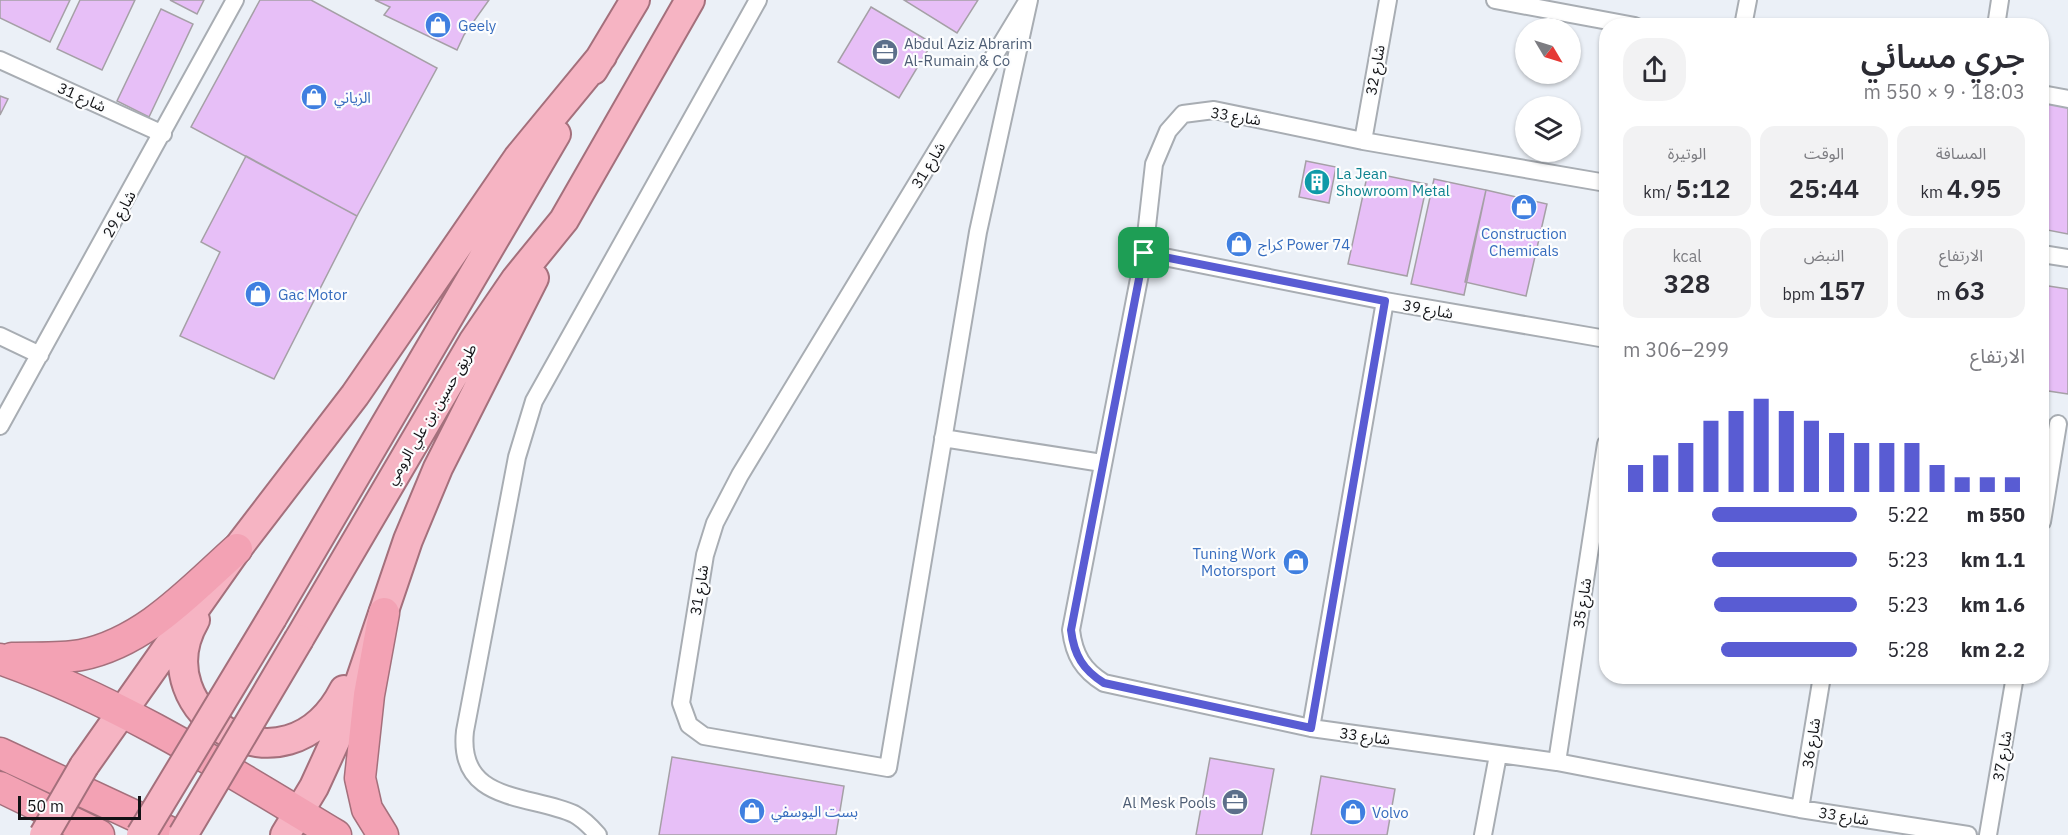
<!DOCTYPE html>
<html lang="ar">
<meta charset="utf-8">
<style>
body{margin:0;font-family:"IBM Plex Sans","Noto Sans Arabic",sans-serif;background:#f2f2f3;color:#2b2b33;direction:rtl;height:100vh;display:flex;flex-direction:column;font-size:22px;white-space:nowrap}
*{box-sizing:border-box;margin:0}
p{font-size:20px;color:#7c7c81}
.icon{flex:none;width:33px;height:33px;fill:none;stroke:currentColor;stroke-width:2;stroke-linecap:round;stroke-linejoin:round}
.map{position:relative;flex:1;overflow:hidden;direction:ltr}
.side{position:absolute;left:1599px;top:18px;width:450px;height:666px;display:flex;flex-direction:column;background:#fff;border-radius:24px;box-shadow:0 2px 4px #0004;direction:rtl}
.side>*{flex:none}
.needle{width:39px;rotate:128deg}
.controls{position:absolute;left:1515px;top:18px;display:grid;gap:12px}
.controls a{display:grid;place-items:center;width:66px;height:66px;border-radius:50%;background:#fff;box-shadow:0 2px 4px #0004;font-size:30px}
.scale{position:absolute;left:18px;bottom:15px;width:123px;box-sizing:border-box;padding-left:6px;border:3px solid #111215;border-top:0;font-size:16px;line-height:21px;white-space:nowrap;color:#111215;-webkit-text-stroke:4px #fcfdfe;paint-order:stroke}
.pin{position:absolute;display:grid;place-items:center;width:51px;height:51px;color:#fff;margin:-26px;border-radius:12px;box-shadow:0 3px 9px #0006}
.round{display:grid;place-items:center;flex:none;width:63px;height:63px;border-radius:24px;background:#f2f2f3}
.summary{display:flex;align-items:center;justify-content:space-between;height:102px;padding:0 24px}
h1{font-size:33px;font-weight:600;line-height:45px}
.stats{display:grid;grid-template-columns:repeat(3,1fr);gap:9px;height:102px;padding:6px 24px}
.stats div{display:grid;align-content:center;border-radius:15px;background:#f2f2f3;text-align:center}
.stats b{font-size:26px;font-weight:600}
.stats small{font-size:16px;font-weight:400}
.stats p{font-size:16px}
.chart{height:168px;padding:12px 24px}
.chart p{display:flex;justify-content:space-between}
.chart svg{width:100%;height:108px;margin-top:6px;stroke:#595cd3;stroke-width:6}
ul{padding:0 24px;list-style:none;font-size:20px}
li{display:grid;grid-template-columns:96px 72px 1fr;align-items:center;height:45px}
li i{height:15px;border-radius:8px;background:#595cd3}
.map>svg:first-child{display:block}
.building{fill:#e7bff7;stroke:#a5a0a6;stroke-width:1.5}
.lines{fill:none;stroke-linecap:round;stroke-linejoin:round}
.minor-casing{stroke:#a8adb3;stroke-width:20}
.trunk-casing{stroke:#a4707c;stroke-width:32}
.motorway-casing{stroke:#a4707c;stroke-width:33}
.minor{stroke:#fff;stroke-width:16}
.trunk{stroke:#f6b4c3;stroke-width:28}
.motorway{stroke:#f3a2b4;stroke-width:30}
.trunk-bridge-casing{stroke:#a4707c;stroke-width:32;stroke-linecap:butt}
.trunk-bridge{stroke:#f6b4c3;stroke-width:28}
.route-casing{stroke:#fff;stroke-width:12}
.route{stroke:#595cd3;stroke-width:8}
.labels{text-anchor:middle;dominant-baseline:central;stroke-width:4.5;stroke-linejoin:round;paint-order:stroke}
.shop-label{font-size:15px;fill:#366cbe;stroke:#fcfdfe;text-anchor:start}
.service-label{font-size:15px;fill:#4e5e75;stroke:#fcfdfe;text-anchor:start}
.street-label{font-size:15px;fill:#111215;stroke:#fcfdfe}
.culture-label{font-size:15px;fill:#0d838f;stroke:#fcfdfe;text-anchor:start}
</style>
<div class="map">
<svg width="2068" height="835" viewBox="0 0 2068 835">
<rect width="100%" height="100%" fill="#ebf0f7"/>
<!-- building -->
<path class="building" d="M 0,0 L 70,0 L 50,42 L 0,18 Z
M 80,0 L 135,0 L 102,70 L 57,49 Z
M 170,0 L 204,0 L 197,14 Z
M 260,0 L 311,0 L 437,68 L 357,216 L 191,127 Z
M 375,0 L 489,0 L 464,35 L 457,50 L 384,15 L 390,7 Z
M 904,0 L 978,0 L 957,33 Z
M 871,7 L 932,43 L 899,98 L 838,62 Z
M 161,9 L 193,24 L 149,117 L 117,101 Z
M 0,96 L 8,99 L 0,115 Z
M 2042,97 L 2068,102 L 2068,234 L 2042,229 Z
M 246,156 L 357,216 L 274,379 L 180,336 L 220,252 L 201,242 Z
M 1306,161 L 1336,167 L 1329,203 L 1299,197 Z
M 1368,172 L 1427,184 L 1407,276 L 1348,264 Z
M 1434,179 L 1486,190 L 1464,295 L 1411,284 Z
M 1486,190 L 1547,204 L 1526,296 L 1465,282 Z
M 2042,285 L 2068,289 L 2068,394 L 2042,390 L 2044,328 L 2042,327 Z
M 672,757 L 844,786 L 836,835 L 659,835 Z
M 1210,758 L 1274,769 L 1262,835 L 1196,835 Z
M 1321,776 L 1395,789 L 1387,835 L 1311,835 Z"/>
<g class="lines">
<defs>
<path id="minor" d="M 1028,0 L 740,475 L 715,523 L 705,555 L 681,703 L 689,725 L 704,736 L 888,768 L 978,232 L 1029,0
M 1495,0 L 1635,26
M 1743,26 L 1748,0
M 1996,26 L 2000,0
M 0,60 L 163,134
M 2042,94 L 2068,99
M 1363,141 L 1388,0
M 1606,183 L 1363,141 L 1214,110 L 1183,114 L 1168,131 L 1154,164 L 1144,253 L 1071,630 C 1074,655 1083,670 1104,683 L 1311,728 L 1557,762 L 1800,809 L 1968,835
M 1144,253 L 1385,301 L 1606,339
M 2042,254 L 2068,258
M 0,336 L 40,355
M 0,426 L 235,0
M 943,438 L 1102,463
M 2042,522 L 2058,424
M 1311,728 L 1385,301
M 1557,762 L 1606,444
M 1800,809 L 1822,676
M 598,835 C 591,827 583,819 574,814 C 529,794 457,803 465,731 L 517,457 L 534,401 L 758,0
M 1483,835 L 1498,755
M 1988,835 L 2015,676"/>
<path id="trunk" d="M 593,70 L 635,0
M 272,618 L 556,134
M 195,620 C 141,713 286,803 344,690
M 299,639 L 473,342 L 516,279 L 564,220 L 690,0
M 84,766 L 237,549 L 355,395 L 518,158 L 602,56
M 285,835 L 314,787 L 353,702 L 408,540 L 438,468 L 534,278"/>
<path id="motorway" d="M 12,658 C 34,657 59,659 81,655 C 145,642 190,591 237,549
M 0,659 C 120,701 228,770 336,835
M 0,753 L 176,835
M 0,787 L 99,835
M 383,835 L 367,809 L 360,778 L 369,695 L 384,613"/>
</defs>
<!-- minor casing -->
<use href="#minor" class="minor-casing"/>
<!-- trunk casing -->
<use href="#trunk" class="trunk-casing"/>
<!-- motorway casing -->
<use href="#motorway" class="motorway-casing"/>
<!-- minor -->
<use href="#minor" class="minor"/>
<!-- trunk -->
<use href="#trunk" class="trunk"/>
<!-- motorway -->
<use href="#motorway" class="motorway"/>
<defs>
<path id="trunk-bridge" d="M 44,835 L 84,766
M 141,835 L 272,618
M 183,835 L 299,639"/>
</defs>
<!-- trunk-bridge casing -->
<use href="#trunk-bridge" class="trunk-bridge-casing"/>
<!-- trunk-bridge -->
<use href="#trunk-bridge" class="trunk-bridge"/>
</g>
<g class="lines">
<defs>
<path id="route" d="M 1144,253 L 1385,301 L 1311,728 L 1104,683 C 1083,670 1074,655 1071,630 Z"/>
</defs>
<!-- route casing -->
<use href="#route" class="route-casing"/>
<!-- route -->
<use href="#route" class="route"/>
</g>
<!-- icons -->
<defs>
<symbol id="shop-disc" viewBox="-11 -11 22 22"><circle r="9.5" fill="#3f7fe0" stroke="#fcfdfe"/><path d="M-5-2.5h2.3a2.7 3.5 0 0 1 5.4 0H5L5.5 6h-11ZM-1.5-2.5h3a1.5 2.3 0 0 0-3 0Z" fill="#fff"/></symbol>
<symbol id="office-disc" viewBox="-11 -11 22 22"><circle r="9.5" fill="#5c6f8a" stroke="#fcfdfe"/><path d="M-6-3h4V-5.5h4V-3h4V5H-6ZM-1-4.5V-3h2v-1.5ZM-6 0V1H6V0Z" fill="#fff"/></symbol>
<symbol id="building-disc" viewBox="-11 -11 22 22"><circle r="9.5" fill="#0f9aa8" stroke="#fcfdfe"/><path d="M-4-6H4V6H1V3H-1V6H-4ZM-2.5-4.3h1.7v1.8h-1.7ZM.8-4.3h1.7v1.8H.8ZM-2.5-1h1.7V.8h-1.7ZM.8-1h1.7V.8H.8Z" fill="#fff"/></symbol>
</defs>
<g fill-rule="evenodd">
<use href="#shop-disc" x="423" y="10" width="30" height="30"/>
<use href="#office-disc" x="870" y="37" width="30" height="30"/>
<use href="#shop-disc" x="299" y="82" width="30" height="30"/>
<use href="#building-disc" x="1302" y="167" width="30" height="30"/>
<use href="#shop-disc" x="1509" y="192" width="30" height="30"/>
<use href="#shop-disc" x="1224" y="229" width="30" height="30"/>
<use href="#shop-disc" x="243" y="279" width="30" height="30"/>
<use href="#shop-disc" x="1281" y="547" width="30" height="30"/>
<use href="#office-disc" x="1220" y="787" width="30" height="30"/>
<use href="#shop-disc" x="737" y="796" width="30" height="30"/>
<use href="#shop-disc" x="1338" y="797" width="30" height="30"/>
</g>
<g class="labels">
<!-- shop labels -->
<g class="shop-label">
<text x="458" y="25">Geely</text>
<text x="334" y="97">الزياني</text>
<text x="1524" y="233" text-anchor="middle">Construction<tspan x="1524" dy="17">Chemicals</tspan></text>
<text x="1258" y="244">كراج Power 74</text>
<text x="278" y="294">Gac Motor</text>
<text x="1276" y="553" text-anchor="end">Tuning Work<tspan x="1276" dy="17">Motorsport</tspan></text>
<text x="771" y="811">بست اليوسفي</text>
<text x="1372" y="812">Volvo</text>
</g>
<!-- service labels -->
<g class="service-label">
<text x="904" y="43">Abdul Aziz Abrarim<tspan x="904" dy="17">Al-Rumain &amp; Co</tspan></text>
<text x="1216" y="802" text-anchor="end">Al Mesk Pools</text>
</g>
<!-- street labels -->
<g class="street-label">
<text transform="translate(1375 70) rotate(-80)">32 شارع</text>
<text transform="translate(82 97) rotate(24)">شارع 31</text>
<text transform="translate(1236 116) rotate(9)">شارع 33</text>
<text transform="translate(928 165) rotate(-59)">شارع 31</text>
<text transform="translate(119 214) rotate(-61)">شارع 29</text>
<text transform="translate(1428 309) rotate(10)">شارع 39</text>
<text transform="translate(431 414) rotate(-59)">طريق حسين بن علي الرومي</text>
<text transform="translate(699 590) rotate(-81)">شارع 31</text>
<text transform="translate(1582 603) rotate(-81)">شارع 35</text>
<text transform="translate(1365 736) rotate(8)">شارع 33</text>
<text transform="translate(1811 743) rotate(-81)">شارع 36</text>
<text transform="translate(2002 756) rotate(-80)">شارع 37</text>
<text transform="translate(1844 816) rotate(9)">شارع 33</text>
</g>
<!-- culture labels -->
<g class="culture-label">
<text x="1336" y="173">La Jean<tspan x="1336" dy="17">Showroom Metal</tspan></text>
</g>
</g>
</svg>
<div class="controls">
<a><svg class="needle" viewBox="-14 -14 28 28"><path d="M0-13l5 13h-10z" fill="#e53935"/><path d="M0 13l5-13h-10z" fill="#7c7c81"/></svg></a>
<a><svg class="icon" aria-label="layers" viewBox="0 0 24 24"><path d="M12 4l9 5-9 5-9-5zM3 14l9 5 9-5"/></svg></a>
</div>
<div class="scale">50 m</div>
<div class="pin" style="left:1144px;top:253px;background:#1e9e55"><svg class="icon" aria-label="arrive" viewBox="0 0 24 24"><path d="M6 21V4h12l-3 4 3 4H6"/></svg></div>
<section class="side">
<div class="summary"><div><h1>جري مسائي</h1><p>18:03 · 9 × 550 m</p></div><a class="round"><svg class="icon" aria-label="share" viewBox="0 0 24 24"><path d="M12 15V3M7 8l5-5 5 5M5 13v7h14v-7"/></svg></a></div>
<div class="stats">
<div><p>المسافة</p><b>4.95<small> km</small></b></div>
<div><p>الوقت</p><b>25:44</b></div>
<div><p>الوتيرة</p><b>5:12<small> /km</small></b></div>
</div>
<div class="stats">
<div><p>الارتفاع</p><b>63<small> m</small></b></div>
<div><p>النبض</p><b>157<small> bpm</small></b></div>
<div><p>kcal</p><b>328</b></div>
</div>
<div class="chart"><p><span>الارتفاع</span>299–306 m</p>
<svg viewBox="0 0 160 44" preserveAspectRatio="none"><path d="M5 44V33M15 44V29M25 44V24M35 44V15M45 44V11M55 44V6M65 44V11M75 44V15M85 44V20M95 44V24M105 44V24M115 44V24M125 44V33M135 44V38M145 44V38M155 44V38"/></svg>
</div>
<ul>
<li><b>550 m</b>5:22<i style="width:62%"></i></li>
<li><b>1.1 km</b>5:23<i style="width:62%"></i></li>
<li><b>1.6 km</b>5:23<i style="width:61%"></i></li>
<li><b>2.2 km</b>5:28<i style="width:58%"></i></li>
</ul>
</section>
</div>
